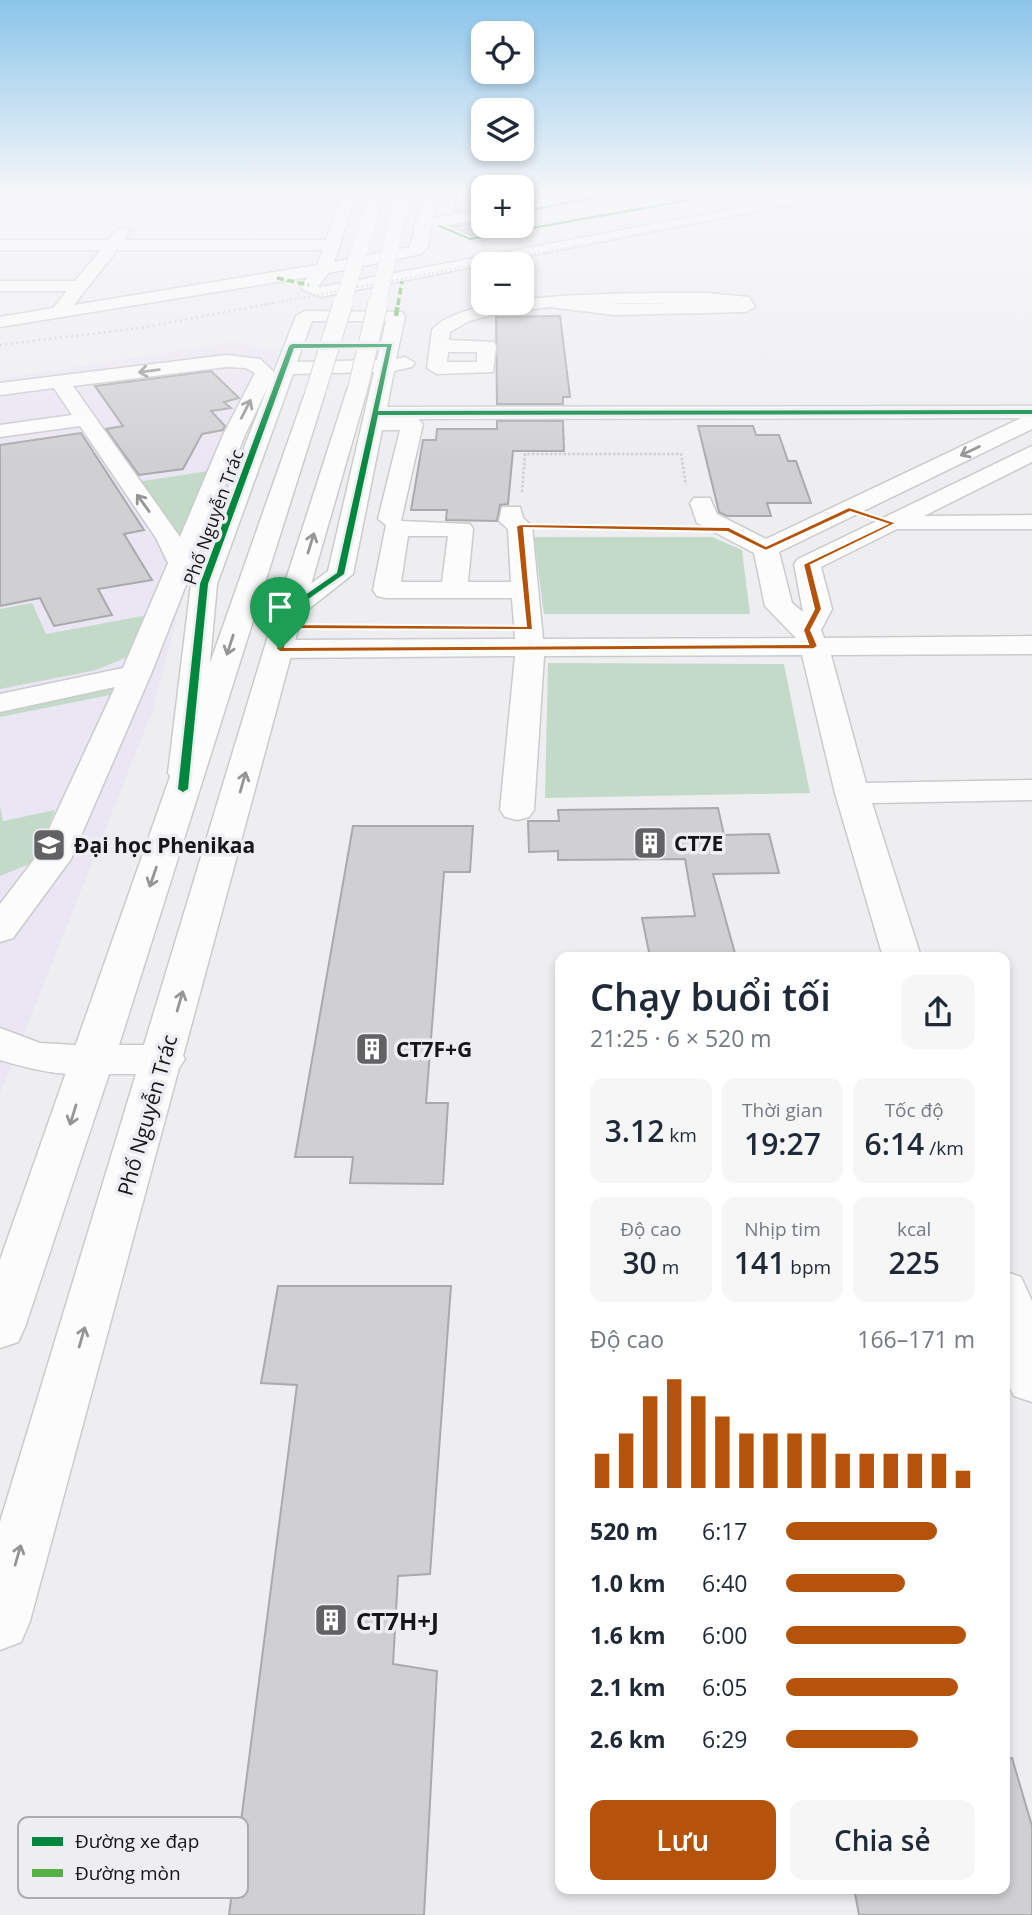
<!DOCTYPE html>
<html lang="vi">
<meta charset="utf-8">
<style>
body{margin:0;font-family:"Open Sans",sans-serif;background:#f6f6f7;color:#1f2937;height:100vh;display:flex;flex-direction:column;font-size:26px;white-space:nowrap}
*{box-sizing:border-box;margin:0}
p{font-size:23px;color:#747a83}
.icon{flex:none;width:38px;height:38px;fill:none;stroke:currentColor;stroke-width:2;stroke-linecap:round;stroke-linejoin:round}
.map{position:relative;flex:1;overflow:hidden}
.sheet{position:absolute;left:555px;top:952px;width:455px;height:942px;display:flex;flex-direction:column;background:#fff;border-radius:14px;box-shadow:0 4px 10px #0003}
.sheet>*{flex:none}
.buttons{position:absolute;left:471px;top:21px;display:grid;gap:14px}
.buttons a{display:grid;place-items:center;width:63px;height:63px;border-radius:14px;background:#fff;box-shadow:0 4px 10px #0003;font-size:35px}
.pin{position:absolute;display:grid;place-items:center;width:60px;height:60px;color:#fff;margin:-72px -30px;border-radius:50% 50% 50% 0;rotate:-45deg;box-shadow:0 0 7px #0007}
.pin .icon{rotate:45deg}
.round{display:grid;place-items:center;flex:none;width:74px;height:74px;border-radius:14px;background:#f6f6f7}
.overview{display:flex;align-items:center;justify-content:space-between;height:119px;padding:0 35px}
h1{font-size:38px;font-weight:600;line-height:52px}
.stats{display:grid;grid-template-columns:repeat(3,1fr);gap:10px;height:119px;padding:7px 35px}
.stats div{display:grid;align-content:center;border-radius:14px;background:#f6f6f7;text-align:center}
.stats b{font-size:30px;font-weight:600}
.stats small{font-size:19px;font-weight:400}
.stats p{font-size:19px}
.chart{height:196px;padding:14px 35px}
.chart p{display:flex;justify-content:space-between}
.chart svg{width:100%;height:126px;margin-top:7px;stroke:#b45309;stroke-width:6}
.action{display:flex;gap:14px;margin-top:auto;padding:14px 35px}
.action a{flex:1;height:80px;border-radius:14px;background:#b45309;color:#fff;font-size:28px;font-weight:600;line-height:80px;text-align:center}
.action a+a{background:#f6f6f7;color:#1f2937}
ul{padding:0 35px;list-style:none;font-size:23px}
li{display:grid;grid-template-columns:112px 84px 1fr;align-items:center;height:52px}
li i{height:18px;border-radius:9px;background:#b45309}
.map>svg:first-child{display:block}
.education{fill:#ebe6f3}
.green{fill:#c3dac8}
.building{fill:#d0d0d3;stroke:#aaaaad;stroke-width:2}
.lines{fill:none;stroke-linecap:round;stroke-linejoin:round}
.minor-casing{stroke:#cbcbcd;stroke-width:3}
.major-casing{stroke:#cbcbcd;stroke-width:3}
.path-far1{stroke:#cfcfcf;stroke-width:2;stroke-dasharray:2 2;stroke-linecap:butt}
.path{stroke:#cfcfcf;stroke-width:2.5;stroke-dasharray:2.5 2;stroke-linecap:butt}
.minor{fill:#fcfcfd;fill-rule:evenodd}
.major{fill:#fcfcfd;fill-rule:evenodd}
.rail-far1{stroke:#cfcfd1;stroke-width:2;stroke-dasharray:2 2.5;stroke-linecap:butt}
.rail{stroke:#cfcfd1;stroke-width:2.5;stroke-dasharray:2 3.5;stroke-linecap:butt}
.major-bridge-far1-casing{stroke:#cbcbcd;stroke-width:17;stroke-linecap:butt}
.major-bridge-casing{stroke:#cbcbcd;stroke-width:21;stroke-linecap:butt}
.major-bridge-far1{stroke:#fcfcfd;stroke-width:16}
.major-bridge{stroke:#fcfcfd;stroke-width:19}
.quiet-far1{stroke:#55b145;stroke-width:3.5;stroke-dasharray:7 3.5;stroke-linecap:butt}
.quiet{stroke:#55b145;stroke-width:4.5;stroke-dasharray:9 4.5;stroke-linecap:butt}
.cycleway-casing{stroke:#ededf2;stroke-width:5}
.cycleway{fill:#00873e;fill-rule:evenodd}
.oneway{stroke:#959596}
.route{fill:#b45309;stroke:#fff;stroke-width:2;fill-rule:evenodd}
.labels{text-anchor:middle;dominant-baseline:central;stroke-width:7;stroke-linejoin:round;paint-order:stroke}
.far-street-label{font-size:18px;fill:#171719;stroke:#ededf2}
.poi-label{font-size:21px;font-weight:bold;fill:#171719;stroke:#ededf2;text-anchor:start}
.street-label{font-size:21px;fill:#171719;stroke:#ededf2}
.near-poi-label{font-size:24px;font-weight:bold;fill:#171719;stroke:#ededf2;text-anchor:start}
.key{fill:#ededf2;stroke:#adadb1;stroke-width:2}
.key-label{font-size:19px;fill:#171719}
</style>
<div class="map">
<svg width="1032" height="1915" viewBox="0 0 1032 1915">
<rect width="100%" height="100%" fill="#eeeef1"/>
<!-- education -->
<path class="education" d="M 234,342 L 279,351 L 187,580 L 152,712 L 0,1094 L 0,379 Z"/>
<!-- green -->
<path class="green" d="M 209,471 L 183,532 L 177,534 L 136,482 Z
M 534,537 L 712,537 L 742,550 L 750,614 L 544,614 Z
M 32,603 L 46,634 L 148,615 L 135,654 L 96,670 L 0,689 L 0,609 Z
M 548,663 L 784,664 L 810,793 L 545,798 Z
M 116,687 L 110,695 L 0,717 L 0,710 Z
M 0,806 L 3,821 L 55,810 L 34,862 L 0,876 Z"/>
<!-- building -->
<path class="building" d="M 457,193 L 483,193 L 483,209 L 453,213 Z
M 483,222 L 483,240 L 450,227 Z
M 560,316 L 570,397 L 563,397 L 563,404 L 497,404 L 496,317 Z
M 211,371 L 239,398 L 224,402 L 231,408 L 211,411 L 225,426 L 223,430 L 202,434 L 183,469 L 139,475 L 106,429 L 123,426 L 95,386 Z
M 497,421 L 563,421 L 564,451 L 513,451 L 508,504 L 500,505 L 497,521 L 446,520 L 447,510 L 411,510 L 423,440 L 436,440 L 437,429 L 497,429 Z
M 698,426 L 753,426 L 756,435 L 779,435 L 788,461 L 796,461 L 811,503 L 767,503 L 771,516 L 727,516 L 719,512 Z
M 81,433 L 144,530 L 124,534 L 152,580 L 98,589 L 112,615 L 54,626 L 40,598 L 0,606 L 0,445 Z
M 718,808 L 724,835 L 769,834 L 779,873 L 713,874 L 736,957 L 650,957 L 642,918 L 695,916 L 685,859 L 558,860 L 558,851 L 529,852 L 528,821 L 559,821 L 558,810 Z
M 353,826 L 473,826 L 470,872 L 444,872 L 426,1103 L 448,1103 L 443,1184 L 350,1183 L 353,1157 L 295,1157 Z
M 278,1286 L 451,1286 L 430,1574 L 398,1576 L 393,1664 L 437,1671 L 424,1915 L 229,1915 L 297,1385 L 261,1383 Z
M 1012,1758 L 1032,1826 L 1032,1915 L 859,1915 L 854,1888 L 1004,1888 L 1004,1759 Z"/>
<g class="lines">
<defs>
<path id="minor" d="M 0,193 L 357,193 L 334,262 L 410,247 L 423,193 L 437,193 L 433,218 L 483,211 L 483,219 L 431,227 L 428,247 L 421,254 L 329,273 L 318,286 L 321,287 L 818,193 L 849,193 L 320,297 L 302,289 L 301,285 L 308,277 L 0,327 L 0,317 L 53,308 L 67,291 L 0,291 L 0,281 L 75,281 L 101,250 L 0,250 L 0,240 L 108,240 L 118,229 L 123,228 L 130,232 L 124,240 L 326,240 L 340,201 L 0,201 ZM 117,250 L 323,250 L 317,265 L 74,305 Z
M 707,293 L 749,297 L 755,307 L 746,312 L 614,315 L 550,307 L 496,314 L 469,321 L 450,332 L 449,340 L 494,342 L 496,346 L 493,372 L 437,374 L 427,368 L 432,330 C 464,289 652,293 707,293 ZM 627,303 L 678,303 L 608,304 ZM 448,352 L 477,352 L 477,362 L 447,362 Z
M 305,311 L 402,312 L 405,316 L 396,359 L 405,357 L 415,363 L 412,367 L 394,371 L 387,407 L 1032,406 L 1032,429 L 779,552 L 792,603 L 803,612 L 794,564 L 798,559 L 1032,446 L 1032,462 L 924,516 L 1032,515 L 1032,529 L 897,529 L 821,567 L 832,609 L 821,630 L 824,638 L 1032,636 L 1032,654 L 831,655 L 866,783 L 1032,780 L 1032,800 L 872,803 L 921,957 L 883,957 L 835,793 L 802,655 L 544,656 L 534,810 L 529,817 L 517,820 L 505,817 L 500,810 L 515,656 L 280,658 L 270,655 L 266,649 L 270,643 L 280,640 L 515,639 L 512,598 L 386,598 L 377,596 L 373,590 L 386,525 L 378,519 L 400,430 L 382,430 L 353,574 L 301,615 L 281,615 L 277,609 L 328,571 L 374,372 L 293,374 L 217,584 L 200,773 L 195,780 L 184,783 L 173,780 L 168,773 L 191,584 L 269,384 L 245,435 L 151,674 L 71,859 L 13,938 L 0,942 L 0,904 L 36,857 L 115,687 L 0,712 L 0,694 L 123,668 L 168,563 L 156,538 L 80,426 L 0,437 L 0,425 L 72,415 L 54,388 L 0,395 L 0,383 L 226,355 L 260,359 L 274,372 L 296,316 ZM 312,321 L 386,321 L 377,360 L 297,362 ZM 226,367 L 246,368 L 255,373 L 223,435 L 180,537 L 73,386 ZM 1021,418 L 766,539 L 717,514 L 710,498 L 694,498 L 690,503 L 697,523 L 754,553 L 765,606 L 796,638 L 543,639 L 532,526 L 523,518 L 520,507 L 502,507 L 499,521 L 508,529 L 511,582 L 468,582 L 473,529 L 470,524 L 401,521 L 423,424 L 418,419 ZM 408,536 L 448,536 L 442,582 L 401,582 Z
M 0,1028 L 40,1043 L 92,1046 L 107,1050 L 113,1060 L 107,1070 C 72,1080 34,1070 0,1060 Z
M 1004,1271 L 1021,1277 L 1032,1301 L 1032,1402 L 1014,1396 L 1004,1375 Z"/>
<path id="major" d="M 370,193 L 384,193 L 378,213 L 371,217 L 364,213 Z
M 358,381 L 368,387 L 299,626 L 183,1056 L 185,1059 L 179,1068 L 30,1621 L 21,1642 L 0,1650 L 0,1522 L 136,1074 L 109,1074 L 25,1327 L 18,1342 L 0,1348 L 0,1260 L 304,396 L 307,392 L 321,392 L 324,396 L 119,1045 L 144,1045 L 271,626 L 348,387 Z"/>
</defs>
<!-- minor casing -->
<use href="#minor" class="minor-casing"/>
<!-- major casing -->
<use href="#major" class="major-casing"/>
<!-- path-far1 -->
<path class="path-far1" d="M 522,212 L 618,193"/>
<!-- path -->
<path class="path" d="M 522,492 L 525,454 L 681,454 L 686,485
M 547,526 L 682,528"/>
<!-- minor -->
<use href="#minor" class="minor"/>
<!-- major -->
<use href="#major" class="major"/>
<!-- rail-far1 -->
<path class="rail-far1" d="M 264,305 L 854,193"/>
<!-- rail -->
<path class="rail" d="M 0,345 L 146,327 L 273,303"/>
<defs>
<path id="major-bridge-far1" d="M 342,305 L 371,213
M 377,305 L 400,208"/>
<path id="major-bridge" d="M 358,387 L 378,303
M 314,396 L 343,303"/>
</defs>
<!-- major-bridge-far1 casing -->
<use href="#major-bridge-far1" class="major-bridge-far1-casing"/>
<!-- major-bridge casing -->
<use href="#major-bridge" class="major-bridge-casing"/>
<!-- major-bridge-far1 -->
<use href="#major-bridge-far1" class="major-bridge-far1"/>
<!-- major-bridge -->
<use href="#major-bridge" class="major-bridge"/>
<!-- quiet-far1 -->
<path class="quiet-far1" d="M 277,278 L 309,285
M 398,305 L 402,281"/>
<!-- quiet -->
<path class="quiet" d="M 396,316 L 398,303"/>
<defs>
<path id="cycleway" d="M 610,193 L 620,193 L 522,213 L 522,211 Z
M 685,193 L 689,193 L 691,201 L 470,240 L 437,226 L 440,225 L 470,238 L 688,199 Z
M 292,344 L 392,344 L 378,411 L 1032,410 L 1032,414 L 378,415 L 344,574 L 291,611 L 288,611 L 288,607 L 337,573 L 387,347 L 294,348 L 208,584 L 188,789 L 183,792 L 178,789 L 200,584 L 289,346 Z"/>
</defs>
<!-- cycleway casing -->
<use href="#cycleway" class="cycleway-casing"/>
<!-- cycleway -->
<use href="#cycleway" class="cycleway"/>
</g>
<!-- one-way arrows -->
<defs><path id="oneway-shaft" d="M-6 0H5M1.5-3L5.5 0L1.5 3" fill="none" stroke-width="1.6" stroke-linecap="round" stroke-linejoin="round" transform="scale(1.75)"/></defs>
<g class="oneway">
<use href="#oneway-shaft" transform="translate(149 371) rotate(173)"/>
<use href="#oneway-shaft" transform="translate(246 409) rotate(-63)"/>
<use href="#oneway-shaft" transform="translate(970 451) rotate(154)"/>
<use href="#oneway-shaft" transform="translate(143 503) rotate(-126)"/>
<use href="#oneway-shaft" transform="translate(311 543) rotate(-73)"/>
<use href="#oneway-shaft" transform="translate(230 645) rotate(108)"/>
<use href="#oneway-shaft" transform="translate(243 782) rotate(-74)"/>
<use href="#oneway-shaft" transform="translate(153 877) rotate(109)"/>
<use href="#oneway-shaft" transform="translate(180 1001) rotate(-74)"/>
<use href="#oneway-shaft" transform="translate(73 1115) rotate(107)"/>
<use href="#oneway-shaft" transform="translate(82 1337) rotate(-74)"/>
<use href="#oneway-shaft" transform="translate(18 1555) rotate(-74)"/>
</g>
<!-- sky -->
<linearGradient id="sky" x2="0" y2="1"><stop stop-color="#8bc5ea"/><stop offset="0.42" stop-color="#f7f7f9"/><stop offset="1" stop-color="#f7f7f9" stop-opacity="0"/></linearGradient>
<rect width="1032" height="462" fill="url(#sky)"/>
<!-- route -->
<path class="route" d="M 849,507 L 897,523 L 811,565 L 822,609 L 811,630 L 818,646 L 814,649 L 280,652 L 276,649 L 281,626 L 285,624 L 526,626 L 516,526 L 520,524 L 729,527 L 766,546 ZM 850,512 L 887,524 L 803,564 L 814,609 L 803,630 L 808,644 L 285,647 L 289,629 L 533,630 L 524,528 L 727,532 L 766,551 Z"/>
<!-- icons -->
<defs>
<symbol id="building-square" viewBox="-11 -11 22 22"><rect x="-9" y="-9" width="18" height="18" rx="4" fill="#626265" stroke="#ededf2"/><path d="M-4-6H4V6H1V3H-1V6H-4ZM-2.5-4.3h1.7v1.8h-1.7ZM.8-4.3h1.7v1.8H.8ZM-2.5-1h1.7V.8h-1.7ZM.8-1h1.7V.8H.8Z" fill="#fff"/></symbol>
<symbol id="university-square" viewBox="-11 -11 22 22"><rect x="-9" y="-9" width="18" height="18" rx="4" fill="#626265" stroke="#ededf2"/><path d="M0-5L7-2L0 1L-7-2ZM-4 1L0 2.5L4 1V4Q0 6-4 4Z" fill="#fff"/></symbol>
</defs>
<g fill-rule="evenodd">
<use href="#building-square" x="631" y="824" width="38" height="38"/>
<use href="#university-square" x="30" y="826" width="38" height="38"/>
<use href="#building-square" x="353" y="1030" width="38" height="38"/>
<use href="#building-square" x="312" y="1601" width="38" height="38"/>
</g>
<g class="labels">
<!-- far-street labels -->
<g class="far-street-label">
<text transform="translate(213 517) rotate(-70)">Phố Nguyễn Trác</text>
</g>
<!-- poi labels -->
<g class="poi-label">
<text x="674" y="843">CT7E</text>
<text x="74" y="845">Đại học Phenikaa</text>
<text x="396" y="1049">CT7F+G</text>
</g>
<!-- street labels -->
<g class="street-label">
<text transform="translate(147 1115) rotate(-74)">Phố Nguyễn Trác</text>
</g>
<!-- near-poi labels -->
<g class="near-poi-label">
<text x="356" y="1620">CT7H+J</text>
</g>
</g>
<!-- legend -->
<rect x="18" y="1817" width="230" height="81" rx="10" class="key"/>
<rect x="32" y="1837" width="31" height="9" fill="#00873e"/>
<rect x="32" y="1869" width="31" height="8" fill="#55b145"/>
<g class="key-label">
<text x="75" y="1848">Đường xe đạp</text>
<text x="75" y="1880">Đường mòn</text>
</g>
</svg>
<div class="buttons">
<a><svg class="icon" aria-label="locate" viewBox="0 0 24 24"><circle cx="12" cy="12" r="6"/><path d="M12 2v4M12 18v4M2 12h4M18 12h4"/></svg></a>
<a><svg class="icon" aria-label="layers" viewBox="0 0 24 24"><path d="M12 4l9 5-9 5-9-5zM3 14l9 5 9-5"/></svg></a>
<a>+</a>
<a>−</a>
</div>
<div class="pin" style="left:280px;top:649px;background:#1e9e55"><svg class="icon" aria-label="arrive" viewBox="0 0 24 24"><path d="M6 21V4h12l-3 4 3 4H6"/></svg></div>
<section class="sheet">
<div class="overview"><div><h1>Chạy buổi tối</h1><p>21:25 · 6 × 520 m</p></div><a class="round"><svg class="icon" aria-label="share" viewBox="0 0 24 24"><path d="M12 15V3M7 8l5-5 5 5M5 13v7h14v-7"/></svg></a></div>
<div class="stats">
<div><b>3.12<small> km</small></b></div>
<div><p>Thời gian</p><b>19:27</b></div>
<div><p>Tốc độ</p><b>6:14<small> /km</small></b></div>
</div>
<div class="stats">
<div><p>Độ cao</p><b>30<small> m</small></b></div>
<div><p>Nhịp tim</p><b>141<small> bpm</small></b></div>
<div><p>kcal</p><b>225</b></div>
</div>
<div class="chart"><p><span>Độ cao</span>166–171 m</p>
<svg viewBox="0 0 160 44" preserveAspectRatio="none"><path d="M5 44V32M15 44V25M25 44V12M35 44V6M45 44V12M55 44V19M65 44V25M75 44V25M85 44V25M95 44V25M105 44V32M115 44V32M125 44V32M135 44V32M145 44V32M155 44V38"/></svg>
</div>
<ul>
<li><b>520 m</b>6:17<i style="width:80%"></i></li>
<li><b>1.0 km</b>6:40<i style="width:63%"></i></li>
<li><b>1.6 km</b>6:00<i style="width:95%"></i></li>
<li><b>2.1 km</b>6:05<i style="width:91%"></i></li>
<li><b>2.6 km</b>6:29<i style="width:70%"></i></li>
</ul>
<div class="action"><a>Lưu</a><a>Chia sẻ</a></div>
</section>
</div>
